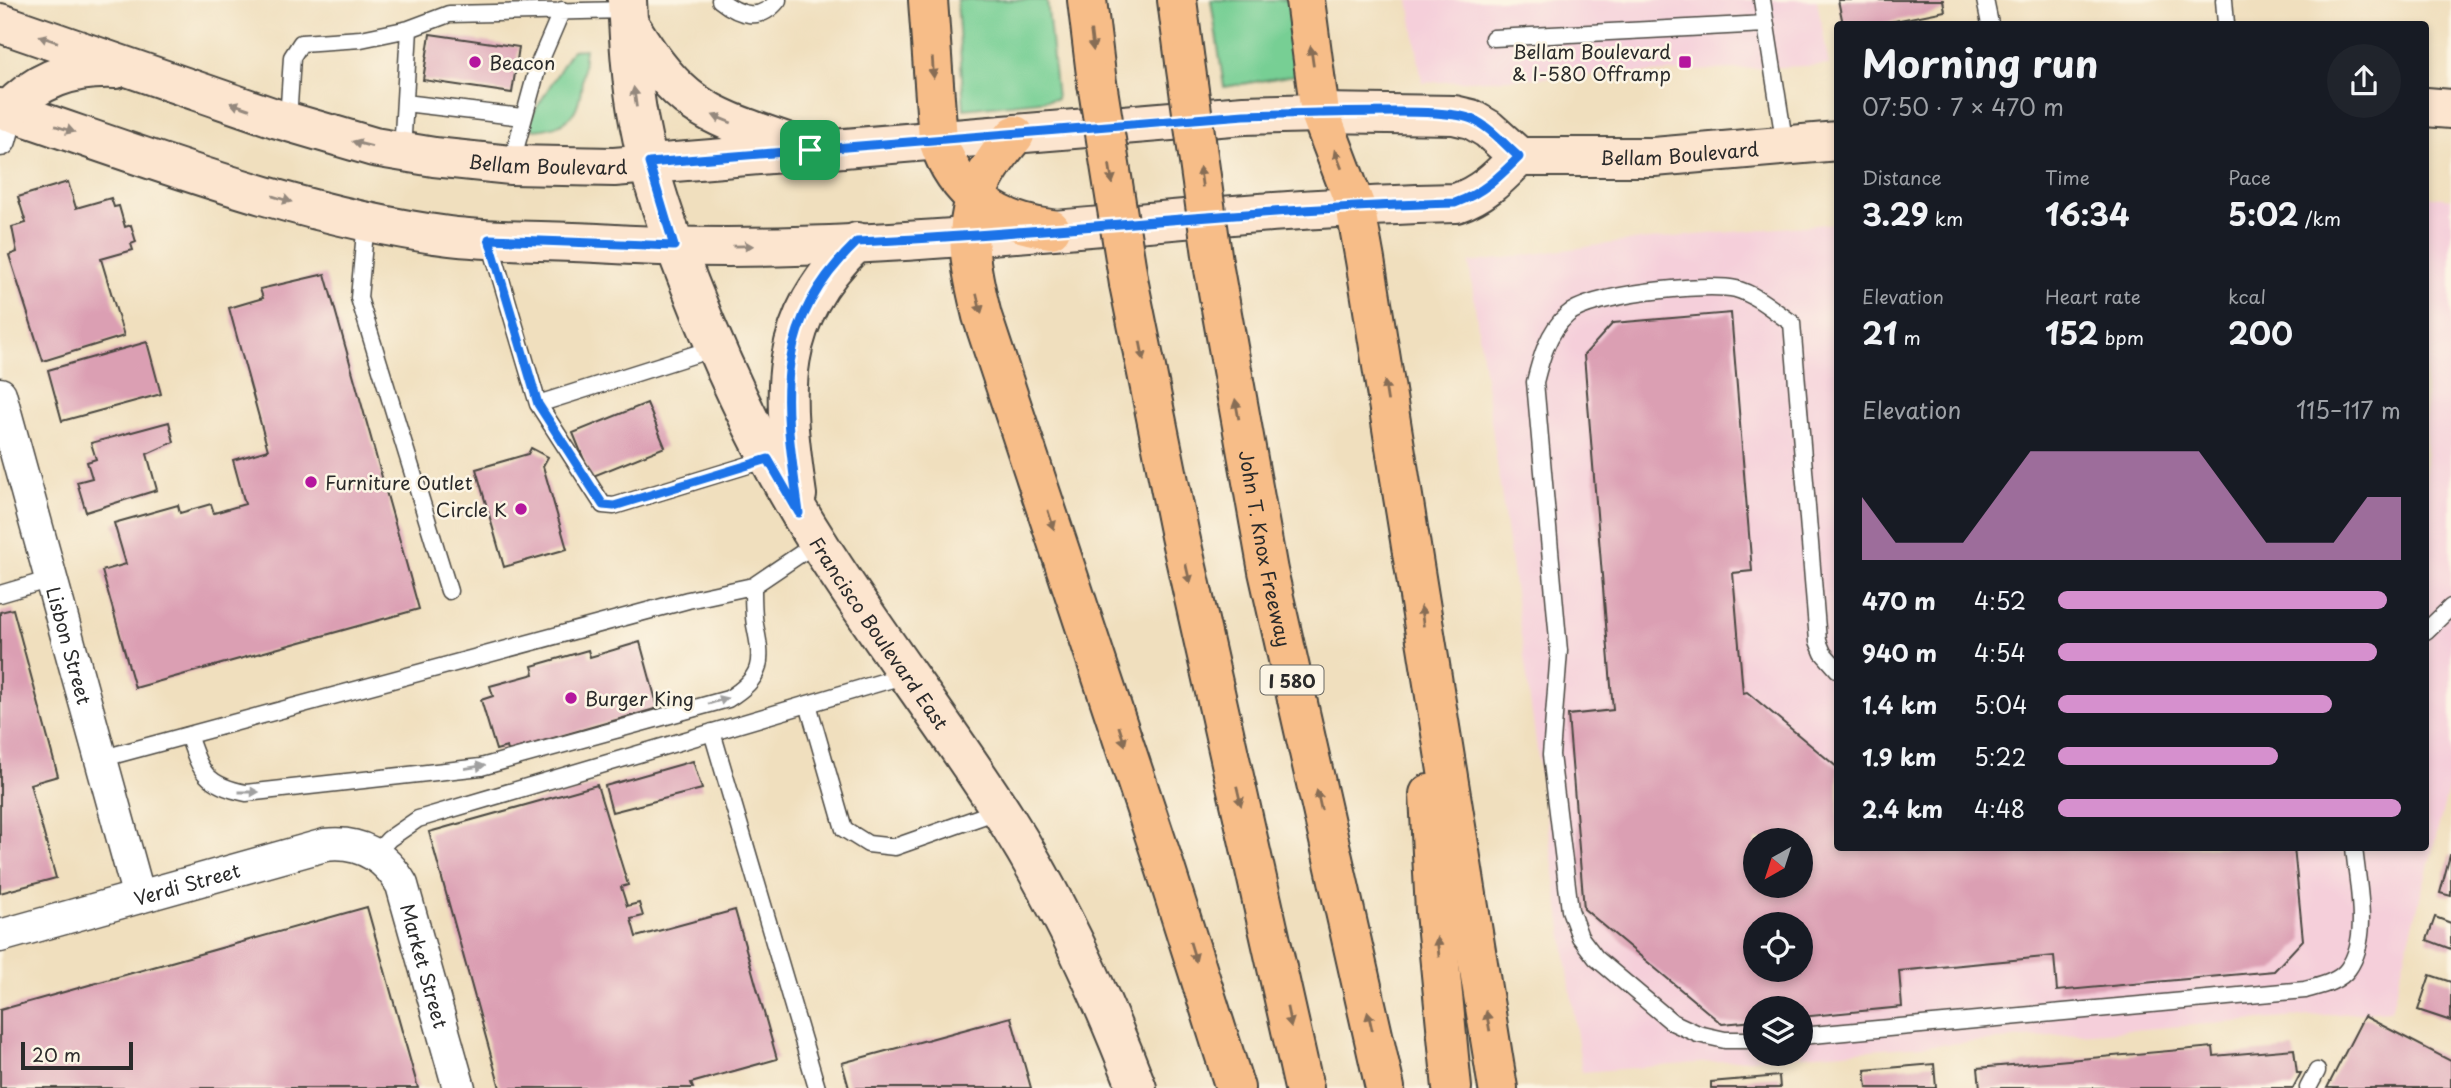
<!DOCTYPE html>
<meta charset="utf-8">
<style>
body{margin:0;font-family:"Playpen Sans",sans-serif;background:#20242c;color:#f1f3f6;height:100vh;display:flex;flex-direction:column;font-size:26px;white-space:nowrap}
*{box-sizing:border-box;margin:0}
p{font-size:23px;color:#9ea1a6}
.icon{flex:none;width:38px;height:38px;fill:none;stroke:currentColor;stroke-width:2;stroke-linecap:round;stroke-linejoin:round}
.map{position:relative;flex:1;overflow:hidden}
.panel{position:absolute;left:1834px;top:21px;width:595px;height:830px;display:flex;flex-direction:column;background:#171b24;border-radius:7px;box-shadow:0 4px 10px #0003}
.panel>*{flex:none}
.needle{width:46px;rotate:219deg}
.buttons{position:absolute;left:1743px;top:828px;display:grid;gap:14px}
.buttons a{display:grid;place-items:center;width:70px;height:70px;border-radius:50%;background:#171b24;box-shadow:0 4px 10px #0003;font-size:35px}
.scale{position:absolute;left:21px;bottom:18px;width:112px;box-sizing:border-box;padding-left:7px;border:4px solid #2b2b2b;border-top:0;font-size:19px;line-height:24px;white-space:nowrap;color:#2b2b2b;-webkit-text-stroke:5px #fcf5e5;paint-order:stroke}
.pin{position:absolute;display:grid;place-items:center;width:60px;height:60px;color:#fff;margin:-30px;border-radius:14px;box-shadow:0 4px 10px #0006}
.round{display:grid;place-items:center;flex:none;width:74px;height:74px;border-radius:37px;background:#20242c}
.overview{display:flex;align-items:center;justify-content:space-between;height:119px;padding:0 28px}
h1{font-size:38px;font-weight:700;line-height:52px}
.stats{display:grid;grid-template-columns:repeat(3,1fr);gap:10px;height:119px;padding:7px 28px}
.stats div{display:grid;align-content:center}
.stats b{font-size:30px;font-weight:700}
.stats small{font-size:19px;font-weight:400}
.stats p{font-size:19px}
.chart{height:196px;padding:14px 28px}
.chart p{display:flex;justify-content:space-between}
.chart svg{width:100%;height:126px;margin-top:7px;fill:#d690ce;opacity:.7}
ul{padding:0 28px;list-style:none;font-size:23px}
li{display:grid;grid-template-columns:112px 84px 1fr;align-items:center;height:52px}
li i{height:18px;border-radius:9px;background:#d690ce}
.map>svg:first-child{display:block}
.built{fill:#f5cfda;fill-rule:evenodd}
.green{fill:#77cf94;stroke:#517d60;stroke-width:2}
.building{fill:#db9fb3;fill-rule:evenodd}
.lines{fill:none;stroke-linecap:round;stroke-linejoin:round}
.lane-casing{stroke:#494641;stroke-width:19}
.street-casing{stroke:#494641;stroke-width:35}
.secondary-casing{stroke:#494641;stroke-width:42}
.highway-casing{stroke:#494641;stroke-width:42}
.lane{stroke:#fff;stroke-width:16}
.street{stroke:#fff;stroke-width:32}
.secondary{stroke:#fce5cf;stroke-width:38}
.highway{stroke:#f7bd88;stroke-width:38}
.highway-bridge-casing{stroke:#494641;stroke-width:42;stroke-linecap:butt}
.highway-bridge{stroke:#f7bd88;stroke-width:38}
.oneway{fill:#94887d}
.oneway2{fill:#876d55}
.oneway3{fill:#a0a0a0}
.route-casing{stroke:#fff;stroke-width:14}
.route{stroke:#1a73e8;stroke-width:9}
.poi-dot{fill:#b5179e;stroke:#fcf5e5;stroke-width:2.5}
.labels{text-anchor:middle;dominant-baseline:central;stroke-width:5;stroke-linejoin:round;paint-order:stroke}
.shield{fill:#fcf5e5;stroke:#6a6863;stroke-width:2}
.shield-label{font-size:18px;font-weight:bold;fill:#2b2b2b}
.poi-label{font-size:19px;fill:#2b2b2b;stroke:#fcf5e5;text-anchor:start}
.street-label{font-size:19px;fill:#2b2b2b;stroke:#fcf5e5}
</style>
<div class="map">
<svg width="2451" height="1088" viewBox="0 0 2451 1088">
<rect width="100%" height="100%" fill="#fcf5e5"/>
<filter id="ink" filterUnits="userSpaceOnUse"><feTurbulence type="fractalNoise" baseFrequency=".0143" numOctaves="2"/><feDisplacementMap in="SourceGraphic" scale="14" xChannelSelector="R" yChannelSelector="G"/><feConvolveMatrix kernelMatrix="1 2 1 2 8 2 1 2 1" color-interpolation-filters="sRGB"/></filter>
<filter id="wash" filterUnits="userSpaceOnUse"><feTurbulence type="fractalNoise" baseFrequency=".00686" numOctaves="4" result="noise"/><feDisplacementMap in="SourceGraphic" scale="28" xChannelSelector="R" yChannelSelector="G"/><feGaussianBlur stdDeviation="1.57" result="paint"/><feColorMatrix in="noise" values="0 0 0 0 0 0 0 0 0 0 0 0 0 0 0 0 0 1.4 0 .05"/><feComposite in="paint" operator="in"/></filter>
<g filter="url(#wash)">
<rect width="100%" height="100%" fill="#f0dfbe"/>
<!-- built -->
<path class="built" d="M 1409,0 L 1817,0 L 1829,65 L 1422,83 Z
M 2426,196 L 2451,199 L 2451,779 L 2391,1010 L 1582,1072 L 1469,263 L 1637,240 L 1837,223 L 1838,847 L 2426,847 ZM 1755,840 L 1801,840 L 1801,886 L 1755,886 ZM 1755,924 L 1801,924 L 1801,970 L 1755,970 ZM 1755,1008 L 1801,1008 L 1801,1054 L 1755,1054 Z"/>
<!-- green -->
<path class="green" d="M 957,0 L 1047,0 L 1057,99 L 964,109 Z
M 1211,0 L 1290,0 L 1301,74 L 1224,87 Z
M 585,49 C 579,92 588,127 534,130 L 528,122 L 572,50 Z"/>
<g id="blocks">
<!-- building -->
<path class="building" d="M 1838,0 L 1943,0 L 1945,11 L 1880,24 L 1843,24 Z
M 430,34 L 519,47 L 512,93 L 423,80 Z
M 68,182 L 76,208 L 111,198 L 114,207 L 119,206 L 125,227 L 131,225 L 136,242 L 131,244 L 133,250 L 101,259 L 124,336 L 43,361 L 9,255 L 17,252 L 12,227 L 26,223 L 18,197 Z
M 325,274 L 419,609 L 135,688 L 102,571 L 126,564 L 114,523 L 178,505 L 180,513 L 211,504 L 214,513 L 245,504 L 233,460 L 268,450 L 229,308 L 263,298 L 260,289 Z
M 1731,313 L 1752,571 L 1733,573 L 1743,693 L 1747,692 L 1838,768 L 1838,847 L 2294,847 L 2303,940 L 2274,971 L 2057,991 L 2054,956 L 1899,971 L 1902,1007 L 1801,1017 L 1801,1008 L 1755,1008 L 1755,1021 L 1722,1024 L 1584,909 L 1568,715 L 1613,710 L 1584,355 L 1613,323 ZM 1755,840 L 1801,840 L 1801,886 L 1755,886 ZM 1755,924 L 1801,924 L 1801,970 L 1755,970 Z
M 147,342 L 161,394 L 62,421 L 48,370 Z
M 647,403 L 665,447 L 591,477 L 573,433 Z
M 169,422 L 174,442 L 147,454 L 157,490 L 86,512 L 77,482 L 92,478 L 87,462 L 96,459 L 91,443 Z
M 531,448 L 548,457 L 543,466 L 567,549 L 504,567 L 476,469 L 528,454 Z
M 13,609 L 58,776 L 30,784 L 56,878 L 0,893 L 0,612 Z
M 640,642 L 658,708 L 508,751 L 507,747 L 496,750 L 481,700 L 493,696 L 490,686 L 534,674 L 532,666 L 588,650 L 590,657 Z
M 693,761 L 702,789 L 612,812 L 605,786 Z
M 597,785 L 628,885 L 621,887 L 627,906 L 639,903 L 643,916 L 631,919 L 636,937 L 735,910 L 777,1059 L 691,1083 L 693,1088 L 500,1088 L 429,832 Z
M 2450,855 L 2451,855 L 2451,896 L 2440,893 Z
M 367,907 L 418,1088 L 0,1088 L 0,1010 Z
M 2435,917 L 2451,923 L 2451,949 L 2427,940 Z
M 2430,975 L 2451,982 L 2451,1021 L 2418,1010 Z
M 2364,1016 L 2451,1061 L 2451,1088 L 2327,1088 Z
M 1011,1017 L 1031,1088 L 849,1088 L 842,1063 Z
M 2213,1047 L 2214,1056 L 2294,1049 L 2297,1073 L 2301,1073 L 2293,1088 L 1980,1088 L 1978,1068 Z
M 1934,1064 L 1936,1088 L 1867,1088 L 1865,1070 Z
M 1779,1076 L 1780,1088 L 1711,1088 L 1711,1082 Z"/>
</g>
</g>
<g filter="url(#ink)">
<use href="#blocks" fill-opacity="0" stroke="#494641" stroke-width="2"/>
<g class="lines">
<defs>
<path id="lane" d="M 720,0 C 740,16 761,22 778,0
M 1762,0 L 1785,146
M 1985,0 L 1990,24
M 2224,0 L 2226,24
M 1493,38 L 1766,24
M 405,103 L 522,117
M 288,121 L 292,57 L 301,43 L 361,39 L 409,29
M 402,152 L 409,29 L 449,14 L 628,10
M 511,165 L 538,66 L 562,10
M 366,221 L 359,298 L 449,591
M 489,239 L 538,404 L 603,505 L 614,506 L 768,459
M 538,404 L 715,348
M 0,594 L 51,579
M 2426,631 L 2451,607
M 808,704 L 844,829 L 868,844 L 895,847 L 1000,810
M 712,732 L 817,1088
M 188,735 C 201,772 205,785 246,793 L 481,767 L 728,699 C 763,677 763,663 755,625 C 753,613 753,599 753,586
M 100,759 L 688,600 L 753,586 L 818,542
M 375,854 L 389,839 L 418,819 L 906,675
M 1801,1036 L 2305,990 C 2319,986 2339,982 2348,969 C 2371,937 2357,883 2354,847
M 1755,1040 L 1725,1040 L 1698,1034 L 1672,1022 L 1596,958 L 1580,937 L 1570,910 L 1551,755 L 1559,651 L 1535,382 C 1541,358 1548,332 1567,315 C 1590,294 1707,282 1736,289 C 1757,295 1774,311 1792,323 L 1818,641 L 1823,653 L 1838,670
M 2308,1088 L 2317,1071"/>
<g id="street">
<path d="M 0,140 L 8,111"/>
<path id="s1" d="M 0,394 L 139,897"/>
<path id="s2" d="M 0,936 L 325,845 C 359,841 385,855 402,885 L 459,1088"/>
</g>
<g id="secondary">
<path id="s3" d="M 627,0 C 629,41 631,81 639,122 C 649,177 669,232 690,285 C 725,374 765,460 817,541 C 877,636 946,725 1006,819 C 1060,904 1101,994 1137,1088"/>
<path id="s4" d="M 0,23 L 275,118 L 374,147 L 434,157 L 511,165 L 614,167 L 1244,115 L 1320,113 L 1454,115 L 1471,119 L 1488,129 L 1519,157 L 1654,157 L 1838,141"/>
<path d="M 631,27 C 684,112 707,114 798,146"/>
<path d="M 2426,107 L 2451,109"/>
<path d="M 0,108 C 144,156 299,217 449,236 C 498,242 548,240 597,243 C 883,262 1169,209 1456,203 C 1483,194 1499,177 1519,157"/>
<path d="M 8,111 C 37,79 73,67 116,69"/>
<path d="M 797,495 C 782,390 775,322 857,242"/>
</g>
<g id="highway">
<path d="M 928,0 L 938,140 C 955,193 997,223 1051,229"/>
<path d="M 1087,0 L 1097,83"/>
<path d="M 1177,0 L 1185,62"/>
<path d="M 1305,0 L 1320,113 L 1355,205 L 1365,260 L 1498,1088"/>
<path d="M 1015,135 C 959,200 963,237 982,316 L 1163,861 L 1235,1088"/>
<path id="s5" d="M 1214,269 L 1268,571 L 1385,1088"/>
<path d="M 1129,284 L 1180,536 L 1304,1088"/>
<path d="M 1429,794 L 1435,912 L 1452,1088"/>
</g>
</defs>
<!-- lane casing -->
<use href="#lane" class="lane-casing"/>
<!-- street casing -->
<use href="#street" class="street-casing"/>
<!-- secondary casing -->
<use href="#secondary" class="secondary-casing"/>
<!-- highway casing -->
<use href="#highway" class="highway-casing"/>
<!-- lane -->
<use href="#lane" class="lane"/>
<!-- street -->
<use href="#street" class="street"/>
<!-- secondary -->
<use href="#secondary" class="secondary"/>
<!-- highway -->
<use href="#highway" class="highway"/>
<defs>
<path id="highway-bridge" d="M 1185,62 L 1214,269
M 1097,83 L 1129,284"/>
</defs>
<!-- highway-bridge casing -->
<use href="#highway-bridge" class="highway-bridge-casing"/>
<!-- highway-bridge -->
<use href="#highway-bridge" class="highway-bridge"/>
</g>
<!-- one-way arrows -->
<defs><path id="oneway-solid" d="M-6-.8H1V-3.2L6.5 0L1 3.2V.8H-6Z" transform="scale(1.75)"/></defs>
<g class="oneway">
<use href="#oneway-solid" transform="translate(48 39) rotate(-161)"/>
<use href="#oneway-solid" transform="translate(635 97) rotate(-98)"/>
<use href="#oneway-solid" transform="translate(240 106) rotate(-161)"/>
<use href="#oneway-solid" transform="translate(722 119) rotate(-158)"/>
<use href="#oneway-solid" transform="translate(65 129) rotate(18)"/>
<use href="#oneway-solid" transform="translate(362 144) rotate(-165)"/>
<use href="#oneway-solid" transform="translate(282 199) rotate(17)"/>
<use href="#oneway-solid" transform="translate(743 246) rotate(-1)"/>
</g>
<g class="oneway2">
<use href="#oneway-solid" transform="translate(1092 41) rotate(83)"/>
<use href="#oneway-solid" transform="translate(1312 56) rotate(-98)"/>
<use href="#oneway-solid" transform="translate(933 68) rotate(86)"/>
<use href="#oneway-solid" transform="translate(1338 159) rotate(-111)"/>
<use href="#oneway-solid" transform="translate(1111 174) rotate(81)"/>
<use href="#oneway-solid" transform="translate(1201 177) rotate(-98)"/>
<use href="#oneway-solid" transform="translate(979 304) rotate(77)"/>
<use href="#oneway-solid" transform="translate(1142 351) rotate(79)"/>
<use href="#oneway-solid" transform="translate(1386 391) rotate(-99)"/>
<use href="#oneway-solid" transform="translate(1237 409) rotate(-100)"/>
<use href="#oneway-solid" transform="translate(1051 520) rotate(72)"/>
<use href="#oneway-solid" transform="translate(1188 574) rotate(77)"/>
<use href="#oneway-solid" transform="translate(1422 616) rotate(-98)"/>
<use href="#oneway-solid" transform="translate(1122 736) rotate(72)"/>
<use href="#oneway-solid" transform="translate(1239 796) rotate(77)"/>
<use href="#oneway-solid" transform="translate(1319 800) rotate(-103)"/>
<use href="#oneway-solid" transform="translate(1438 947) rotate(-96)"/>
<use href="#oneway-solid" transform="translate(1193 952) rotate(73)"/>
<use href="#oneway-solid" transform="translate(1289 1017) rotate(78)"/>
<use href="#oneway-solid" transform="translate(1370 1021) rotate(-103)"/>
<use href="#oneway-solid" transform="translate(1488 1021) rotate(-100)"/>
</g>
<g class="oneway3">
<use href="#oneway-solid" transform="translate(718 701) rotate(-17)"/>
<use href="#oneway-solid" transform="translate(475 767) rotate(-9)"/>
<use href="#oneway-solid" transform="translate(249 792)"/>
</g>
</g>
<g class="lines" filter="url(#ink)">
<defs>
<path id="route" d="M 1320,113 C 1353,113 1446,108 1472,119 C 1490,127 1504,144 1519,157 C 1499,177 1483,193 1455,203 C 1255,208 1057,233 857,242 C 769,327 784,402 799,513 L 768,459 L 614,506 L 603,505 L 538,404 L 489,239 L 674,246 L 649,163 L 1244,115 Z"/>
</defs>
<!-- route casing -->
<use href="#route" class="route-casing"/>
<!-- route -->
<use href="#route" class="route"/>
</g>
<!-- markers -->
<g class="poi-dot">
<circle cx="475" cy="62" r="7"/>
<rect x="1678" y="55" width="14" height="14" rx="3.5"/>
<circle cx="311" cy="482" r="7"/>
<circle cx="521" cy="509" r="7"/>
<circle cx="571" cy="698" r="7"/>
</g>
<g class="labels">
<!-- shield labels -->
<rect class="shield" x="1260.5" y="665.5" width="63" height="29" rx="5"/>
<g class="shield-label">
<text x="1292" y="680">I 580</text>
</g>
<!-- poi labels -->
<g class="poi-label">
<text x="1671" y="51" text-anchor="end">Bellam Boulevard<tspan x="1671" dy="22">&amp; I-580 Offramp</tspan></text>
<text x="489" y="62">Beacon</text>
<text x="325" y="482">Furniture Outlet</text>
<text x="507" y="509" text-anchor="end">Circle K</text>
<text x="585" y="698">Burger King</text>
</g>
<!-- street labels -->
<g class="street-label">
<text stroke="none"><textPath href="#s4" startOffset="1717">Bellam Boulevard</textPath></text>
<text stroke="none"><textPath href="#s4" startOffset="569">Bellam Boulevard</textPath></text>
<text stroke="none"><textPath href="#s5" startOffset="284">John T. Knox Freeway</textPath></text>
<text stroke="none"><textPath href="#s3" startOffset="691">Francisco Boulevard East</textPath></text>
<text stroke="none"><textPath href="#s1" startOffset="261">Lisbon Street</textPath></text>
<text stroke="none"><textPath href="#s2" startOffset="194">Verdi Street</textPath></text>
<text stroke="none"><textPath href="#s2" startOffset="514">Market Street</textPath></text>
</g>
</g>
</svg>
<div class="buttons">
<a><svg class="needle" viewBox="-14 -14 28 28"><path d="M0-13l5 13h-10z" fill="#e53935"/><path d="M0 13l5-13h-10z" fill="#9ea1a6"/></svg></a>
<a><svg class="icon" aria-label="locate" viewBox="0 0 24 24"><circle cx="12" cy="12" r="6"/><path d="M12 2v4M12 18v4M2 12h4M18 12h4"/></svg></a>
<a><svg class="icon" aria-label="layers" viewBox="0 0 24 24"><path d="M12 4l9 5-9 5-9-5zM3 14l9 5 9-5"/></svg></a>
</div>
<div class="scale">20 m</div>
<div class="pin" style="left:810px;top:150px;background:#1e9e55"><svg class="icon" aria-label="arrive" viewBox="0 0 24 24"><path d="M6 21V4h12l-3 4 3 4H6"/></svg></div>
<section class="panel">
<div class="overview"><div><h1>Morning run</h1><p>07:50 · 7 × 470 m</p></div><a class="round"><svg class="icon" aria-label="share" viewBox="0 0 24 24"><path d="M12 15V3M7 8l5-5 5 5M5 13v7h14v-7"/></svg></a></div>
<div class="stats">
<div><p>Distance</p><b>3.29<small> km</small></b></div>
<div><p>Time</p><b>16:34</b></div>
<div><p>Pace</p><b>5:02<small> /km</small></b></div>
</div>
<div class="stats">
<div><p>Elevation</p><b>21<small> m</small></b></div>
<div><p>Heart rate</p><b>152<small> bpm</small></b></div>
<div><p>kcal</p><b>200</b></div>
</div>
<div class="chart"><p><span>Elevation</span>115–117 m</p>
<svg viewBox="0 0 160 44" preserveAspectRatio="none"><path d="M0 44V22L10 38L20 38L30 38L40 22L50 6L60 6L70 6L80 6L90 6L100 6L110 22L120 38L130 38L140 38L150 22L160 22V44z"/></svg>
</div>
<ul>
<li><b>470 m</b>4:52<i style="width:96%"></i></li>
<li><b>940 m</b>4:54<i style="width:93%"></i></li>
<li><b>1.4 km</b>5:04<i style="width:80%"></i></li>
<li><b>1.9 km</b>5:22<i style="width:64%"></i></li>
<li><b>2.4 km</b>4:48<i style="width:100%"></i></li>
</ul>
</section>
</div>
